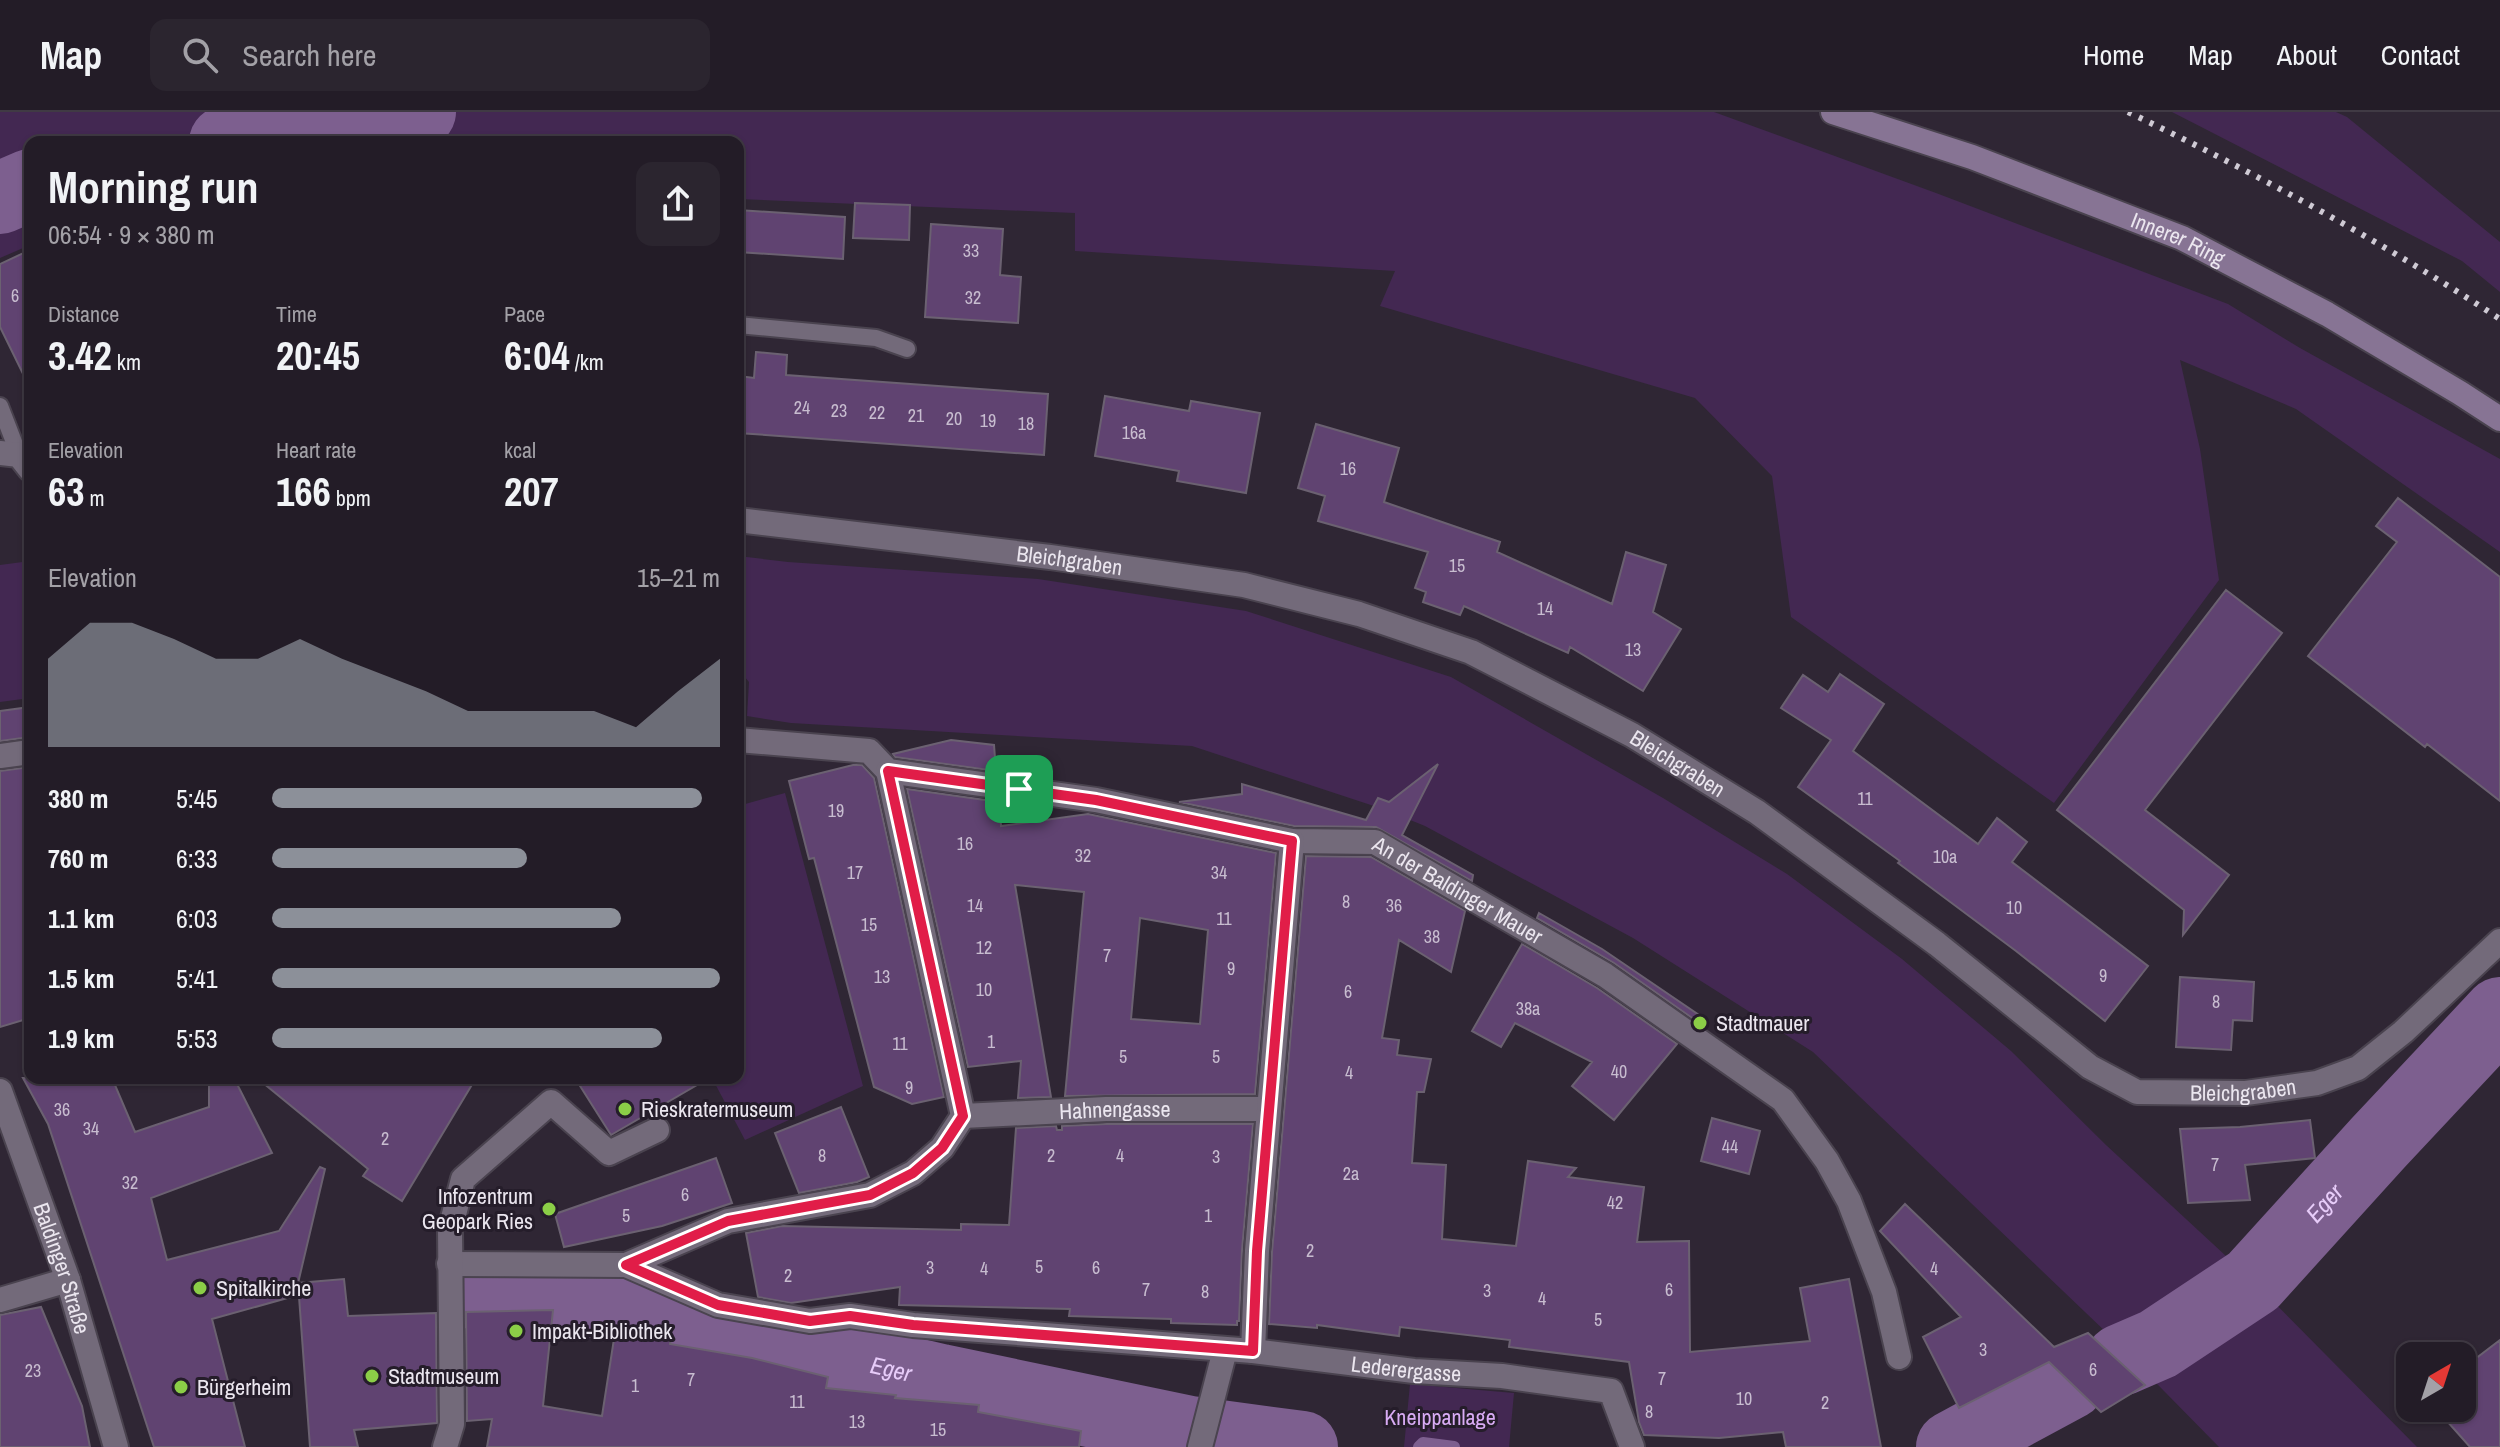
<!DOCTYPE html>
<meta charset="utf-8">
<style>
body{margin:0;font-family:"Archivo Narrow",sans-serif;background:#2b252f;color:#f1f3f6;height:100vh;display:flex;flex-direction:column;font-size:30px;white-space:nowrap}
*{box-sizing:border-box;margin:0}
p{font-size:26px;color:#a3a1a7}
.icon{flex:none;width:44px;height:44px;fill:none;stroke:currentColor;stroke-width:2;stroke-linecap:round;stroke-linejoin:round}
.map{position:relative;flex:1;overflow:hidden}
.panel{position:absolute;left:24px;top:24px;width:720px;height:948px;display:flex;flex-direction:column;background:#231c27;border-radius:16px;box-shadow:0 2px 6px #0004,0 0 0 2px #403a44}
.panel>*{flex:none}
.needle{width:52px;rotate:39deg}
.controls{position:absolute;left:2396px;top:1230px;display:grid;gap:16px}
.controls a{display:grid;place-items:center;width:80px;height:80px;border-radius:16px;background:#231c27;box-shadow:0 2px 6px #0004,0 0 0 2px #403a44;font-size:40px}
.pin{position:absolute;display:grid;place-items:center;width:68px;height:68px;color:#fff;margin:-34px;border-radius:16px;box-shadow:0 4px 12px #0006}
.round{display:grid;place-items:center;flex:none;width:84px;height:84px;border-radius:16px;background:#2b252f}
.summary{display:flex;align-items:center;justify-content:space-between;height:136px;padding:0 24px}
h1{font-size:44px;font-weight:700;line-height:60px}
.figures{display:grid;grid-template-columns:repeat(3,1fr);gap:12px;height:136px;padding:8px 24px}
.figures div{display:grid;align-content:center}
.figures b{font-size:40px;font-weight:700}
.figures small{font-size:22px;font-weight:400}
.figures p{font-size:22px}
.chart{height:224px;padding:16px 24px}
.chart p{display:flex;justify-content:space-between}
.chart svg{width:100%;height:144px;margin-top:8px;fill:#8c9099;opacity:.7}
ul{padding:0 24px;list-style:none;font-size:26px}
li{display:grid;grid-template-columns:128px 96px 1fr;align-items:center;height:60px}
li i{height:20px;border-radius:10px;background:#8c9099}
header{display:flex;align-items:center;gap:48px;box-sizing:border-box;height:112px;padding:0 40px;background:#231c27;border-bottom:2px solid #403a44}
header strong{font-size:38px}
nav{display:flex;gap:44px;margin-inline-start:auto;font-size:28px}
.search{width:560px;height:72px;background:#2b252f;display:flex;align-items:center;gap:20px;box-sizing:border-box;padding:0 28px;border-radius:16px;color:#a3a1a7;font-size:30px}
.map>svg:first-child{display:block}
.green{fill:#432852}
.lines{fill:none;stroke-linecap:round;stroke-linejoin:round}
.stream{stroke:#7d5f8f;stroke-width:12}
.river{stroke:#7d5f8f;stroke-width:72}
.building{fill:#604371;stroke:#6b6171;stroke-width:2;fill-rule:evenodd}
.service-casing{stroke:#4a434f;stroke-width:20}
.minor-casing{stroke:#4a434f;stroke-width:28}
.secondary-casing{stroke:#4a434f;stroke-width:28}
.service{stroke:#736a7a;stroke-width:16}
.minor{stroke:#736a7a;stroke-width:24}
.secondary{stroke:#877494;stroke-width:24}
.rail{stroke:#cfcad4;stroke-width:6;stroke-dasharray:4 8;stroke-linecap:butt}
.route-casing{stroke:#fff;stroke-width:16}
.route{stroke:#e11d48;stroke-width:10}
.poi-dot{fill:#8bce47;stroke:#251d2a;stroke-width:3}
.labels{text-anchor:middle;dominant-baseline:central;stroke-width:6;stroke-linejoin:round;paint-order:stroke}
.number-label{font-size:18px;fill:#c8bdd0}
.street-label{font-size:22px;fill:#ebe6ef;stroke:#251d2a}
.poi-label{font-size:22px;fill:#ebe6ef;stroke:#251d2a;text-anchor:start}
.park-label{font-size:22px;fill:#d8abf4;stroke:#251d2a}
.water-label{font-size:24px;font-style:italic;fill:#e7ccf9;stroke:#251d2a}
</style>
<header>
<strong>Map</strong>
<div class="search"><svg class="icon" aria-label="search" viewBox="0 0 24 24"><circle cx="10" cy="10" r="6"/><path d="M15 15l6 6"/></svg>Search here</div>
<nav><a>Home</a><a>Map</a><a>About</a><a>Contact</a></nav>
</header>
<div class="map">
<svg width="2500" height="1335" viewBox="0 0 2500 1335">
<rect width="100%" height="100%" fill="#2f2634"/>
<!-- green -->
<path class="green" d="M 0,0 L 1714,0 L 1936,81 L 2228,192 L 2300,236 L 2500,347 L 2500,440 L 2296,297 L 2180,248 L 2200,337 L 2219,468 L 2054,691 L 1791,505 L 1772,364 L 1695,286 L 1380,194 L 1395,159 L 1075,139 L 1075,101 L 738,87 L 738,30 L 30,30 L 30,133 L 0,146 Z
M 2172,0 L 2336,0 L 2347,5 L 2500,130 L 2500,180 L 2462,149 Z
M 738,444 L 788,450 L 1038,467 L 1246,499 L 1451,565 L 1663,686 L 1787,762 L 1902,847 L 2011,939 L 2106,1033 L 2253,1169 L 2417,1335 L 2219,1335 L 2108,1222 L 1813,940 L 1633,826 L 1425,714 L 1383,697 L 1192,634 L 791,611 L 747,604 L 749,570 L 738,557 Z
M 30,449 L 30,586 L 0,590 L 0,453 Z
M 785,681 L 863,974 L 745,1028 L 712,966 L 738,966 L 738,694 Z
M 1410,1272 L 1514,1281 L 1509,1335 L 1404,1335 Z"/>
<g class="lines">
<!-- stream -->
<path class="stream" d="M 1419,1335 L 1423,1331 L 1454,1335"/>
<!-- river -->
<g class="river">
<path d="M 225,30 L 420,0"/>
<path d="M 0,86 L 30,73"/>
<path id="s1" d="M 479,1183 L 605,1190 L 941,1268 L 1190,1320 L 1302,1335"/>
<path id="s2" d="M 2121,1248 L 2158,1232 L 2253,1169 L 2378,1031 L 2500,901"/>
<path d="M 1952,1335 L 2070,1271"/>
</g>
</g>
<!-- building -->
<path class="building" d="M 855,91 L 910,93 L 909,128 L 853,126 Z
M 738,98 L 845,105 L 843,147 L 738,140 Z
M 931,112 L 1003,117 L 1000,163 L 1021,165 L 1018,211 L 925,205 Z
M 30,138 L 30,276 L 0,215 L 0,152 Z
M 756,240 L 787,243 L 786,263 L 1048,282 L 1044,343 L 738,321 L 738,264 L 754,266 Z
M 1105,284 L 1189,299 L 1191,289 L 1260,301 L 1246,381 L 1177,369 L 1179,359 L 1095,344 Z
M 1316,312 L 1399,336 L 1384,390 L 1500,430 L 1497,440 L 1612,492 L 1626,440 L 1666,453 L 1653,500 L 1681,517 L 1643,579 L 1570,535 L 1568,541 L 1464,494 L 1460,503 L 1423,490 L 1426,480 L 1415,476 L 1428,440 L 1318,409 L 1325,384 L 1298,376 Z
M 2398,386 L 2500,465 L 2500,689 L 2427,632 L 2425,635 L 2308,544 L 2397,430 L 2376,414 Z
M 2226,478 L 2282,521 L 2145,698 L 2229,763 L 2183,823 L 2184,798 L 2057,698 Z
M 1840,562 L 1884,592 L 1853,639 L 1978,732 L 1997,706 L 2027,730 L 2012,750 L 2148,854 L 2105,909 L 2016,839 L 1898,751 L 1900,749 L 1798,675 L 1831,628 L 1781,596 L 1803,563 L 1828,580 Z
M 30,595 L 30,625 L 0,629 L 0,599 Z
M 951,628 L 994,633 L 996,659 L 895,645 L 893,642 Z
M 1438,652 L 1402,723 L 1473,763 L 1472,769 L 1376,715 L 1294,714 L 1179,690 L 1242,682 L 1242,672 L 1366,708 L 1378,686 L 1389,690 Z
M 853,653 L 862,653 L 874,666 L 944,985 L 912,992 L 874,975 L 814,746 L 809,747 L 789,669 Z
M 30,655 L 30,906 L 0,915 L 0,659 Z
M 907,677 L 999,690 L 1001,714 L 1088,702 L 1276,741 L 1255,982 L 1065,984 L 1084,780 L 1015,773 L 1051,985 L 1018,986 L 1021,949 L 968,955 ZM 1140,806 L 1208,818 L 1200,912 L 1131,907 Z
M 1306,744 L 1371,745 L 1465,799 L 1451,860 L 1399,828 L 1382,926 L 1399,928 L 1397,943 L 1431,947 L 1424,980 L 1417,980 L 1412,1051 L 1446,1053 L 1442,1127 L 1516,1134 L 1528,1049 L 1576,1056 L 1568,1065 L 1644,1075 L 1637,1130 L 1689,1129 L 1690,1240 L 1810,1229 L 1800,1176 L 1849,1167 L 1881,1335 L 1786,1335 L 1783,1320 L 1719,1326 L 1644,1323 L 1639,1310 L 1629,1250 L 1509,1235 L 1510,1228 L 1400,1215 L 1399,1224 L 1317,1213 L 1317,1216 L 1269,1212 L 1272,1140 Z
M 1539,801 L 1602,837 L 1699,903 L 1695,908 L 1614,851 L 1537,806 Z
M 1522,832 L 1597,876 L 1677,932 L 1614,1008 L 1572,974 L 1592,950 L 1515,911 L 1501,935 L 1472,919 Z
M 2180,865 L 2254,870 L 2252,909 L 2233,908 L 2231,938 L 2176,935 Z
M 23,966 L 112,966 L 135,1020 L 209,995 L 209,966 L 234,966 L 272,1041 L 151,1086 L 167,1148 L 279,1119 L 320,1055 L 325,1057 L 295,1184 L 212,1207 L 245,1335 L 154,1335 L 48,1012 Z
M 257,966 L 476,966 L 402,1089 L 363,1064 L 368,1057 Z
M 575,966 L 709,966 L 611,1023 Z
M 841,995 L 869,1065 L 857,1070 L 799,1081 L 775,1021 Z
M 1712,1006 L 1760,1019 L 1749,1062 L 1701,1049 Z
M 2310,1008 L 2315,1046 L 2245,1053 L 2250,1088 L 2188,1091 L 2180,1017 L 2240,1015 Z
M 1106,1012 L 1253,1012 L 1242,1138 L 1239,1209 L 1237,1209 L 1237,1213 L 1171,1211 L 1171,1207 L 1069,1204 L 1070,1197 L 899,1193 L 900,1175 L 791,1191 L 758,1185 L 746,1121 L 782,1114 L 961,1118 L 961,1112 L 1009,1113 L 1016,1016 L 1056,1014 L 1057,1018 L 1062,1018 L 1062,1014 Z
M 716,1046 L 732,1091 L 662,1114 L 564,1135 L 555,1102 Z
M 1905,1092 L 2054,1235 L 2088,1221 L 2145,1273 L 2101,1300 L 2049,1250 L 1959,1296 L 1923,1225 L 1961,1205 L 1880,1119 Z
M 344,1167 L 348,1204 L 436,1201 L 437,1311 L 354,1318 L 358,1335 L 310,1335 L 298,1171 Z
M 41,1195 L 82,1294 L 90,1335 L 0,1335 L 0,1203 Z
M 553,1198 L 543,1294 L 602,1304 L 616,1214 L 671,1227 L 670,1232 L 752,1246 L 828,1265 L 826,1276 L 896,1283 L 895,1286 L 979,1293 L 978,1300 L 1081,1319 L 1079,1335 L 487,1335 L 492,1307 L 467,1309 L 466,1200 Z
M 2500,1228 L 2500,1335 L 2470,1335 L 2439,1300 L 2444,1296 L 2462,1296 L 2462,1257 Z"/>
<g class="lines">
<defs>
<path id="service" d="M 738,213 L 876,226 L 907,237
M 0,294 L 19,343"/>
<g id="minor">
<path d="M 0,341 L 19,343 L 30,357"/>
<path id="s3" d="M 738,408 L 1050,445 L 1244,473 L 1359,502 L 1471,540 L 1632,623 L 1757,700 L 1937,832 L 2090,955 L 2137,980 L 2246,981 L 2317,971 L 2358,956 L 2403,920 L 2500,829"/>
<path id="s4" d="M 738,628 L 869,639 L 888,659 L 1096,688 L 1292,729 L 1375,730 L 1605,863 L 1783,988 L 1827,1049 L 1849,1089 L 1884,1180 L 1899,1245"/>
<path d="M 0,644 L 30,640"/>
<path id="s5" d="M 0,979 L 68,1168 L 116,1335"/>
<path id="s6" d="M 963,1004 L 1106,997 L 1268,997"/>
<path id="s7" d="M 449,1152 L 626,1153 L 718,1193 L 810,1209 L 850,1204 L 913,1213 L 1253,1239 L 1414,1259 L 1502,1264 L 1611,1279 L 1632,1335"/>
<path d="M 626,1153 L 728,1109 L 870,1083 L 913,1061 L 942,1036 L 963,1004 L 888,659"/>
<path d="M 0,1188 L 68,1168"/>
<path d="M 1253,1239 L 1257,1139 L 1292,729"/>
<path d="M 445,1335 L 452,1312 L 450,1118 L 463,1067 L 551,990 L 609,1041 L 657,1018"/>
<path d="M 1200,1335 L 1225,1238"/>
</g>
<g id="secondary">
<path id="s8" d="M 1833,0 L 1972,45 L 2182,126 L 2327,202 L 2460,281 L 2500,307"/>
</g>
</defs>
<!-- service casing -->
<use href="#service" class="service-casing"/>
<!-- minor casing -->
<use href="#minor" class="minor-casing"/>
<!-- secondary casing -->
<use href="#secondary" class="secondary-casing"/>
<!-- service -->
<use href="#service" class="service"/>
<!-- minor -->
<use href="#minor" class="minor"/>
<!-- secondary -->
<use href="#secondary" class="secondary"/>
<!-- rail -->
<path class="rail" d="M 2128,0 C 2257,62 2381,129 2500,207"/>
</g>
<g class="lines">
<defs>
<path id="route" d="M 888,659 L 1096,688 L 1292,729 L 1257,1139 L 1253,1239 L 913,1213 L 850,1204 L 810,1209 L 718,1193 L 626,1153 L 728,1109 L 870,1083 L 913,1061 L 942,1036 L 963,1004 Z"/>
</defs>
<!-- route casing -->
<use href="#route" class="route-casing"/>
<!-- route -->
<use href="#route" class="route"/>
</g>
<!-- markers -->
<g class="poi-dot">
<circle cx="1700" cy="911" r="8"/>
<circle cx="625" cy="997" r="8"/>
<circle cx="549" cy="1097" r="8"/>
<circle cx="200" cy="1176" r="8"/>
<circle cx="516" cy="1219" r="8"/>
<circle cx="372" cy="1264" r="8"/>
<circle cx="181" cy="1275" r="8"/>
</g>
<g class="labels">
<!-- number labels -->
<g class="number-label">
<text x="971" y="138">33</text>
<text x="15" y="183">6</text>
<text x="973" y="185">32</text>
<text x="802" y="295">24</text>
<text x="839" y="298">23</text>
<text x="877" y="300">22</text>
<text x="916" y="303">21</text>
<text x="954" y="306">20</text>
<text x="988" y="308">19</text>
<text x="1026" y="311">18</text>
<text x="1134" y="320">16a</text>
<text x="1348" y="356">16</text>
<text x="1457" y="453">15</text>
<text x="1545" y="496">14</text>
<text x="1633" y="537">13</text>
<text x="1865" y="686">11</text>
<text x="836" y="698">19</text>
<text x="965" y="731">16</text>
<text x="1083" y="743">32</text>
<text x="1945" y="744">10a</text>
<text x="855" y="760">17</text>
<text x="1219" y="760">34</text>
<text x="1346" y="789">8</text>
<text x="975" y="793">14</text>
<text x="1394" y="793">36</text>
<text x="2014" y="795">10</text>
<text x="1224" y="806">11</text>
<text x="869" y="812">15</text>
<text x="1432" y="824">38</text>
<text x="984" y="835">12</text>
<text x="1107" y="843">7</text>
<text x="1231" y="856">9</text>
<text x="2103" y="863">9</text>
<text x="882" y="864">13</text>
<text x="984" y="877">10</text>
<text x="1348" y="879">6</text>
<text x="2216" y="889">8</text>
<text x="1528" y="896">38a</text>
<text x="991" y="929">1</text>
<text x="900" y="931">11</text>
<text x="1123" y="944">5</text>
<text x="1216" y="944">5</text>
<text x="1619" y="959">40</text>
<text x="1349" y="960">4</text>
<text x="909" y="975">9</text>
<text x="62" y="997">36</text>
<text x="91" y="1016">34</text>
<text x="385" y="1026">2</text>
<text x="1730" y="1034">44</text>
<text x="822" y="1043">8</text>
<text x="1051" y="1043">2</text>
<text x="1120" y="1043">4</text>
<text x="1216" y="1044">3</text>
<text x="2215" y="1052">7</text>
<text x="1351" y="1061">2a</text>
<text x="130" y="1070">32</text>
<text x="685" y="1082">6</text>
<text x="1615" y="1090">42</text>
<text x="626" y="1103">5</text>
<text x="1208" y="1103">1</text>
<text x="1310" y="1138">2</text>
<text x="1039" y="1154">5</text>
<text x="930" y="1155">3</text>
<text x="1096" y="1155">6</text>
<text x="984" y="1156">4</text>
<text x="1934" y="1156">4</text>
<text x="788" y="1163">2</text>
<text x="1146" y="1177">7</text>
<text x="1669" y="1177">6</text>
<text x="1487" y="1178">3</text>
<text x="1205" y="1179">8</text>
<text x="1542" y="1186">4</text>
<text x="1598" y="1207">5</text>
<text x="1983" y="1237">3</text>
<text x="2093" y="1257">6</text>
<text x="33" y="1258">23</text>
<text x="1662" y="1266">7</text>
<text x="691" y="1267">7</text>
<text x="635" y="1273">1</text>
<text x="1744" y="1286">10</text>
<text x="797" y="1289">11</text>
<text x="1825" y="1290">2</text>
<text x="1649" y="1299">8</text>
<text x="857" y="1309">13</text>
<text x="938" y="1317">15</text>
</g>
<!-- street labels -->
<g class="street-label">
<text stroke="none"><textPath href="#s8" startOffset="368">Innerer Ring</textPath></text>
<text stroke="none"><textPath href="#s3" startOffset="334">Bleichgraben</textPath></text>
<text stroke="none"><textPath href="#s3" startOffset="982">Bleichgraben</textPath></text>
<text stroke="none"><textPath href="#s4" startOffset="748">An der Baldinger Mauer</textPath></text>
<text stroke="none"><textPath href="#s3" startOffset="1654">Bleichgraben</textPath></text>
<text stroke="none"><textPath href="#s6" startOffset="152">Hahnengasse</textPath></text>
<text stroke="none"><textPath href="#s5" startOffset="188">Baldinger Straße</textPath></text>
<text stroke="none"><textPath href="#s7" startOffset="970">Lederergasse</textPath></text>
</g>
<!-- poi labels -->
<g class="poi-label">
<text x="1716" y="911">Stadtmauer</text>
<text x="641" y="997">Rieskratermuseum</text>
<text x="533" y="1084" text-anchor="end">Infozentrum<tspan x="533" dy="25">Geopark Ries</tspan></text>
<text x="216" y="1176">Spitalkirche</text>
<text x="532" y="1219">Impakt-Bibliothek</text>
<text x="388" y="1264">Stadtmuseum</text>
<text x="197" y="1275">Bürgerheim</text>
</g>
<!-- park labels -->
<g class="park-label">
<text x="1440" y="1305">Kneippanlage</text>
</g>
<!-- water labels -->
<g class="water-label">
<text stroke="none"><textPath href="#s2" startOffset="260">Eger</textPath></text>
<text stroke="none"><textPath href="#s1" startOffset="420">Eger</textPath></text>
</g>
</g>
</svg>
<div class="controls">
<a><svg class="needle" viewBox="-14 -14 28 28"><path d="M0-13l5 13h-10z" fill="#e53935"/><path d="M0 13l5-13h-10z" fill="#a3a1a7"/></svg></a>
</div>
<div class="pin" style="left:1019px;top:677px;background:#1e9e55"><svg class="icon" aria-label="arrive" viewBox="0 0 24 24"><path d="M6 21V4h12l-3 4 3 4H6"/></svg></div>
<section class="panel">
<div class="summary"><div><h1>Morning run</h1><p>06:54 · 9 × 380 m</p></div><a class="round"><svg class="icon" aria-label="share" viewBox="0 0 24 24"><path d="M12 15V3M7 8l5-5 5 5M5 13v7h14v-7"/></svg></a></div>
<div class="figures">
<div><p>Distance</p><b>3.42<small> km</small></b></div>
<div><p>Time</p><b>20:45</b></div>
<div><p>Pace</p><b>6:04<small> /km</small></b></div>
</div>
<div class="figures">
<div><p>Elevation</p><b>63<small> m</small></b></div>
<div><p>Heart rate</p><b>166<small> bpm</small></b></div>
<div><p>kcal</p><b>207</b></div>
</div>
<div class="chart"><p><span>Elevation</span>15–21 m</p>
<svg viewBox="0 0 160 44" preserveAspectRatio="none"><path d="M0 44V17L10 6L20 6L30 11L40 17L50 17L60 11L70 17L80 22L90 27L100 33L110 33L120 33L130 33L140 38L150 27L160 17V44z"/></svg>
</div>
<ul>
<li><b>380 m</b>5:45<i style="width:96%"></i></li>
<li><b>760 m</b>6:33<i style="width:57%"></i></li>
<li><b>1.1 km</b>6:03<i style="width:78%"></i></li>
<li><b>1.5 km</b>5:41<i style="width:100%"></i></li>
<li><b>1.9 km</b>5:53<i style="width:87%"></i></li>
</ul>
</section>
</div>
